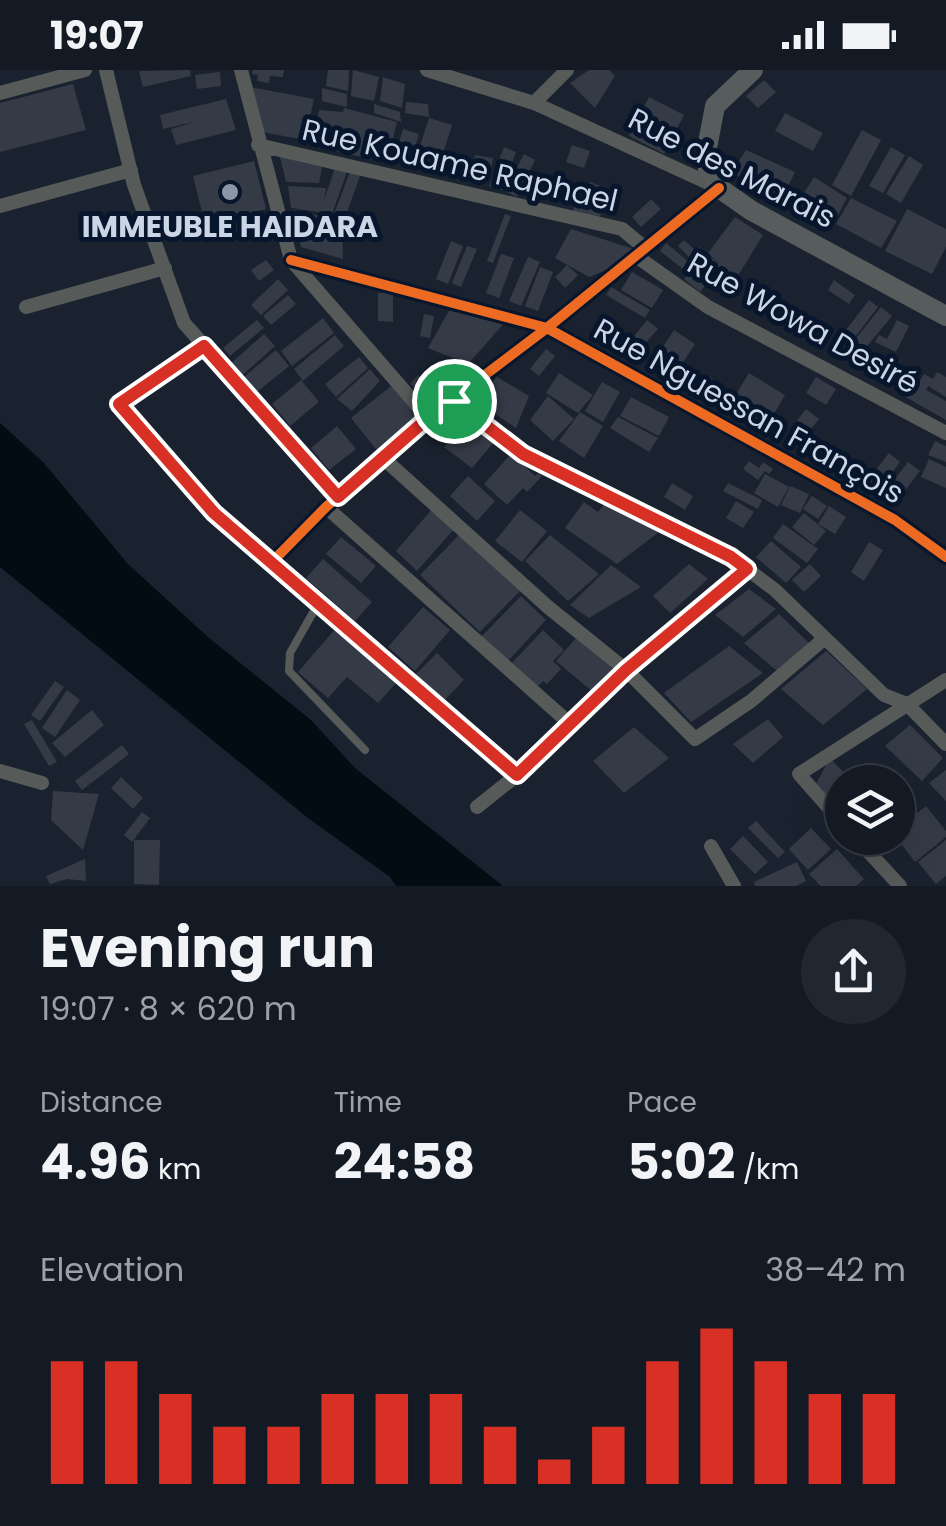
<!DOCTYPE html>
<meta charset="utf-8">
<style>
body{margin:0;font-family:Poppins,sans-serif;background:#212730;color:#f1f3f6;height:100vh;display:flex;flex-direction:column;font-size:38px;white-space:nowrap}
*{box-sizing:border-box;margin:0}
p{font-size:32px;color:#9da1a6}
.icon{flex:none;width:55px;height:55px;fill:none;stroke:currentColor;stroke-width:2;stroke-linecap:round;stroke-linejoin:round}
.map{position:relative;height:816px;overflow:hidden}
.drawer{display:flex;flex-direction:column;background:#141a23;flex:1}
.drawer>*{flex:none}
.controls{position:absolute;left:825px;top:695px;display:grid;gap:20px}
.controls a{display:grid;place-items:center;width:90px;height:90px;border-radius:50%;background:#141a23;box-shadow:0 10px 40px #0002,0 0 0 2px #333841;font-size:50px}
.pin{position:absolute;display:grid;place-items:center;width:85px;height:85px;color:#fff;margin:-42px;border:5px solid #fff;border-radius:50%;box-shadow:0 2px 10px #0007}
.round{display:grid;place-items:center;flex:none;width:105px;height:105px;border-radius:52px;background:#212730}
.headline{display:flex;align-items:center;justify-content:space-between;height:170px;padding:0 40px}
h1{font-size:55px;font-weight:700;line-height:75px}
.stats{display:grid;grid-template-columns:repeat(3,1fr);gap:15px;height:170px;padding:10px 40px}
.stats div{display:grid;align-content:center}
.stats b{font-size:50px;font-weight:700}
.stats small{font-size:28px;font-weight:400}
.stats p{font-size:28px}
.chart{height:280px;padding:20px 40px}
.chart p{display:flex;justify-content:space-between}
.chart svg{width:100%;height:180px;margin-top:10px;stroke:#d93025;stroke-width:6}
.status{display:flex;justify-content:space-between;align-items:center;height:70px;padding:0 50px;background:#141a23;direction:ltr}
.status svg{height:28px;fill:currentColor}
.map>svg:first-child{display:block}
.water{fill:#020c13}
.building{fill:#343b47}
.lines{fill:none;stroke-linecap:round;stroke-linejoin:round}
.lane{stroke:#565a58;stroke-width:8}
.street{stroke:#565a58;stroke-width:14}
.secondary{stroke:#565d5c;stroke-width:20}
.cycleway-casing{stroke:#08162d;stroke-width:16}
.cycleway{stroke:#ed6a23;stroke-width:10}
.route-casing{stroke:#fff;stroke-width:20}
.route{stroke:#d93025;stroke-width:12}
.poi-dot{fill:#8d96a6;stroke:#08162d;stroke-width:4}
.labels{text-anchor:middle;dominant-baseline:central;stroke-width:10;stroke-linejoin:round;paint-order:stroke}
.street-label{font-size:30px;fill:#cbd5e6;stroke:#08162d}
.poi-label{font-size:30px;font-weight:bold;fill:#cbd5e6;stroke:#08162d}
</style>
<div class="status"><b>19:07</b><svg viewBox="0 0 49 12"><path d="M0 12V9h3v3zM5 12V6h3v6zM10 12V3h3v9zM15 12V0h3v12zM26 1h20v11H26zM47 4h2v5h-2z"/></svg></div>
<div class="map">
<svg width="946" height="816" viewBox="0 0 946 816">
<rect width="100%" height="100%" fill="#1a222f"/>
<!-- water -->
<path class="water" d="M 0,353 L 43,392 L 128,494 L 208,567 L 311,650 L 355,698 L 503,816 L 396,816 L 390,807 L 308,748 L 0,497 Z"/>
<!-- building -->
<path class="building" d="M 190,0 L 191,6 L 143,17 L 139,1 Z
M 253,0 L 284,0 L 283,7 L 270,6 L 269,13 L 257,11 L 258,5 L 252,4 Z
M 328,0 L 349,0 L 348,21 L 326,16 Z
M 353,0 L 379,7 L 374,31 L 351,26 Z
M 589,0 L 609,0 L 615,6 L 595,38 L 570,13 Z
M 220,2 L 221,16 L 197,19 L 195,5 Z
M 383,7 L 405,14 L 402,38 L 380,31 Z
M 764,10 L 776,22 L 758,38 L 746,26 Z
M 73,14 L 86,60 L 0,82 L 0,33 Z
M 250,17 L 314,29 L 305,70 L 262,62 Z
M 322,18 L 347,24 L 347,37 L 322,31 Z
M 649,27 L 684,45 L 664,84 L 629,66 Z
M 226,29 L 236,60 L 176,75 L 171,59 L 198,51 L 163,59 L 160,45 Z
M 406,32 L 428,34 L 429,47 L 405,43 Z
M 374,34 L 400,42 L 401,52 L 374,43 Z
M 344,38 L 397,52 L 387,92 L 334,81 L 338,64 L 316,62 L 319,40 L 343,42 Z
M 785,43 L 823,63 L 813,81 L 775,61 Z
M 429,48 L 452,55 L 437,102 L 414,95 Z
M 403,59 L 419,64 L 409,97 L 393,92 Z
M 862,60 L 881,70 L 851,126 L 832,115 Z
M 572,75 L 590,81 L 584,98 L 566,92 Z
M 504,77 L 516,82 L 502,120 L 489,116 Z
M 891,77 L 905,85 L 883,123 L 869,116 Z
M 746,80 L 795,102 L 779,135 L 732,102 Z
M 524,84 L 535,90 L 517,127 L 505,121 Z
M 475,85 L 493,88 L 489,110 L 471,106 Z
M 909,86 L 923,95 L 901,133 L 886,124 Z
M 280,87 L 322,97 L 319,113 L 286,112 Z
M 254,91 L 266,139 L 205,154 L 193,106 Z
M 336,95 L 348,99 L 332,144 L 291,138 L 288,116 L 326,118 L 324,130 Z
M 351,99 L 361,103 L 345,148 L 334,144 Z
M 814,107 L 847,128 L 833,154 L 797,134 Z
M 590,112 L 616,122 L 598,149 L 572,141 Z
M 851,128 L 897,151 L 881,178 L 836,154 Z
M 651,129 L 661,139 L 641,157 L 632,147 Z
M 907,139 L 946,159 L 946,177 L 932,204 L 885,181 Z
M 294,140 L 342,151 L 343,189 L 301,177 Z
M 505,144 L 511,146 L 493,193 L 487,191 Z
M 255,147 L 258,161 L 230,168 L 226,154 Z
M 735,147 L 763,165 L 733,214 L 715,203 L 700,222 L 684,209 L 700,189 L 693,183 L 689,187 L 678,176 L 684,170 L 696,181 L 700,176 L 702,187 L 706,183 L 722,196 L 708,183 Z
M 571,159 L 634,179 L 606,200 L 589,207 L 555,188 Z
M 451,171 L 463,176 L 448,214 L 436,209 Z
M 666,173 L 689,192 L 683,199 L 660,181 Z
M 467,176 L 477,179 L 461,217 L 452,213 Z
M 501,184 L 514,188 L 499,228 L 486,223 Z
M 528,187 L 540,192 L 521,236 L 509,231 Z
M 266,190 L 274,200 L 259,211 L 251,200 Z
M 567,195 L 578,205 L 565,218 L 555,207 Z
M 540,197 L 553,202 L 538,241 L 525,236 Z
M 632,202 L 663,220 L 652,238 L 621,220 Z
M 278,209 L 288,220 L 261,245 L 251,235 Z
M 834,210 L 855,225 L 849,234 L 828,220 Z
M 611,217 L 650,240 L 645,248 L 606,225 Z
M 378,223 L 393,223 L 393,252 L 378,251 Z
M 288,225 L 296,234 L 271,255 L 263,246 Z
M 869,230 L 878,237 L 852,271 L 843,264 Z
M 451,237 L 507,250 L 468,294 L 428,278 Z
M 881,237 L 892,246 L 864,280 L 853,272 Z
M 424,244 L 434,246 L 430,268 L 420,266 Z
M 323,248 L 334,263 L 292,296 L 281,281 Z
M 257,250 L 264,258 L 230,286 L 223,278 Z
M 647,250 L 658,259 L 641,278 L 631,270 Z
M 897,250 L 909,256 L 896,282 L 875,272 L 879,265 L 887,269 Z
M 674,260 L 695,274 L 672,309 L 651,295 Z
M 264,264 L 275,276 L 239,308 L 228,296 Z
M 335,265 L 344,276 L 303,311 L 294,299 Z
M 546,279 L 555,286 L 539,306 L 530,299 Z
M 276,280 L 289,296 L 257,322 L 244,307 Z
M 359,287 L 368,298 L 336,327 L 325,314 Z
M 688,295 L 701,304 L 691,318 L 678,310 Z
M 370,299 L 380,311 L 352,341 L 337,329 Z
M 937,302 L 946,307 L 946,327 L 928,316 L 926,320 L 946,331 L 946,350 L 902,325 L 910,311 L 917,315 L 924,304 L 933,309 Z
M 559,303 L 593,325 L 578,343 L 546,323 Z
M 749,303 L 785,325 L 765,359 L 728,337 Z
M 418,305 L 438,321 L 430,331 L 410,314 Z
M 710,306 L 724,325 L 713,334 L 698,315 Z
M 497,307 L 529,326 L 516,358 L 475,330 Z
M 816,307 L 836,319 L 826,335 L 806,323 Z
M 301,310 L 319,332 L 290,356 L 272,334 Z
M 602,312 L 620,322 L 603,352 L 585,341 Z
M 395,313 L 423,347 L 379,383 L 351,348 Z
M 548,326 L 574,349 L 553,371 L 530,350 Z
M 631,327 L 669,347 L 659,366 L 620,346 Z
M 806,339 L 819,349 L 806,365 L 793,356 Z
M 580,342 L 603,356 L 584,388 L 559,371 Z
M 618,347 L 658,368 L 649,382 L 610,358 Z
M 469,353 L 494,372 L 472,398 L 444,377 Z
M 337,356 L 356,379 L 329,400 L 311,378 Z
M 935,371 L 946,376 L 946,392 L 928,385 Z
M 889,383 L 900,392 L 880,419 L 868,410 Z
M 511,384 L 535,406 L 538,403 L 542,406 L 527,422 L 523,418 L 507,435 L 484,414 Z
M 929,389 L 946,397 L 946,418 L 921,407 Z
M 749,391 L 759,398 L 763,392 L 773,399 L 769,404 L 765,401 L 758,410 L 743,399 Z
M 908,392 L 920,401 L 897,431 L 885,422 Z
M 765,404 L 789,417 L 778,437 L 754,423 Z
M 468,406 L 495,431 L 477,451 L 450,426 Z
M 672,413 L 693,426 L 685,440 L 664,427 Z
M 728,413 L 762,430 L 758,439 L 723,421 Z
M 790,416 L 809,424 L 800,443 L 781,435 Z
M 812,426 L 827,436 L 818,449 L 803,439 Z
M 607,431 L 659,462 L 617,494 L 565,458 L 584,432 L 598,442 Z
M 736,431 L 754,442 L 743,458 L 726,448 Z
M 829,436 L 846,447 L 835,464 L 818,454 Z
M 433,438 L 454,459 L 417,501 L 396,481 Z
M 520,440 L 547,461 L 522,492 L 495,471 Z
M 804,443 L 826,461 L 814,475 L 792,457 Z
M 783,454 L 818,479 L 807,493 L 773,468 Z
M 460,464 L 520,521 L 480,562 L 420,505 Z
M 550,465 L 599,504 L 568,531 L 525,491 Z
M 341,467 L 376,496 L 361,513 L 326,484 Z
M 771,471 L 801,497 L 786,513 L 756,487 Z
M 869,472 L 883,480 L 864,511 L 851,502 Z
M 323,489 L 372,532 L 355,551 L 306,508 Z
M 689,494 L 708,509 L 670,543 L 653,526 Z
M 810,494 L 821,506 L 804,522 L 792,510 Z
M 611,495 L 641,517 L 589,548 L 570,535 Z
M 749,519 L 776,539 L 743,567 L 715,545 Z
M 521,526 L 546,550 L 507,592 L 481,567 Z
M 423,537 L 450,560 L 415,601 L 388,577 Z
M 779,544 L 809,573 L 777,601 L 744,573 Z
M 336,558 L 398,611 L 378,633 L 347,607 L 328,628 L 298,602 Z
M 543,560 L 564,580 L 553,591 L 561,599 L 547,614 L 543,611 L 536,618 L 511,594 Z
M 576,568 L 613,599 L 593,622 L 556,591 Z
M 729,576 L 763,603 L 691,652 L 664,623 Z
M 826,581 L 867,619 L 823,655 L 781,619 Z
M 437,583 L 464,610 L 443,632 L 416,604 Z
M 55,611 L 64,617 L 40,651 L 31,645 Z
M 67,620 L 80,630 L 55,667 L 42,658 Z
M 92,640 L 104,655 L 65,687 L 52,673 Z
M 768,649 L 783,667 L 753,693 L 733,674 Z
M 32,650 L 57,692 L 49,696 L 24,654 Z
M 910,655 L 943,688 L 922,711 L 885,676 Z
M 634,657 L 669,688 L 624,723 L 593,691 Z
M 122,675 L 129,684 L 82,720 L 75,711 Z
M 830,688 L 853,712 L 842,712 L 842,746 L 815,716 Z
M 946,700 L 946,731 L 929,713 Z
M 121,707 L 143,728 L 133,739 L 111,718 Z
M 53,721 L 99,724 L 83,780 L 51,750 Z
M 898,721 L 913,743 L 898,753 Z
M 926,736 L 946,761 L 946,767 L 915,792 L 898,770 L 898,758 Z
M 142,742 L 150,748 L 132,772 L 124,765 Z
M 756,751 L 785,782 L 778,788 L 748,758 Z
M 811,758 L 831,779 L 808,800 L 789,779 Z
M 743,766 L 768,792 L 755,804 L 730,779 Z
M 134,770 L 160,770 L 159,815 L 134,814 Z
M 946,770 L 946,806 L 936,814 L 918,792 Z
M 837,779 L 864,809 L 856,816 L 821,816 L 809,804 Z
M 85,789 L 86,811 L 67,809 L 50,814 L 46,806 Z
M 797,792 L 806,811 L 796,816 L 755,816 L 754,812 Z"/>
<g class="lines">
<!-- lane -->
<path class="lane" d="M 319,532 L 290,583 L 289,601 L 365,680"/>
<!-- street -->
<path class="street" d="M 106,0 L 134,115 L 184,253 L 338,427
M 241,0 L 291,190 L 428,348
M 427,0 L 534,33 L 719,118 L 547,258 L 428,348 L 326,437 L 273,491 L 517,705
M 0,23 L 85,0
M 534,33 L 567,0
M 258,75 L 622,159 L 645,178
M 0,136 L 131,100
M 636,186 L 708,237 L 946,363
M 291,190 L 547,258 L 895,450 L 946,487
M 26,237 L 165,198
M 203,276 L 119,334 L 214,443 L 273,491
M 454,331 L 523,383 L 731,487 L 775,520 L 884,625 L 907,634 L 946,674
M 383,388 L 548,537 L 626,600 L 695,669 L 751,631 L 825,568
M 326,437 L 568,652
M 0,701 L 42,713
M 477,737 L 517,705 L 626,600 L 747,499
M 842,753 L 799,704 L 946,610
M 856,768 L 900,816
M 711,776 L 734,816"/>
<!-- secondary -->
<path class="secondary" d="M 753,0 L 715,36 L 707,78 L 708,99 L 719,118 L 752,141 L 946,246"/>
<defs>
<path id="cycleway" d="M 291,190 L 547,258 L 895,450 L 946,487
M 517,705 L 273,491 L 326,437 L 428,348 L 547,258 L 719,118"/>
</defs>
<!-- cycleway casing -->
<use href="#cycleway" class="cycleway-casing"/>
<!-- cycleway -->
<use href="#cycleway" class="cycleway"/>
</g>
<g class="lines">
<defs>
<path id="route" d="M 204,276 L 338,427 L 428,348 L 454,331 L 523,384 L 731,487 L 747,499 L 626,600 L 517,705 L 214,443 L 119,334 Z"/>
</defs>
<!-- route casing -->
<use href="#route" class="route-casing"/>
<!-- route -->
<use href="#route" class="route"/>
</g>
<!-- markers -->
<circle class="poi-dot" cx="230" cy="122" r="10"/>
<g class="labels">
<!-- street labels -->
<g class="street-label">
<text transform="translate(460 95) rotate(13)">Rue Kouame Raphael</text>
<text transform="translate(732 98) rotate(27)">Rue des Marais</text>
<text transform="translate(803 253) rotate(29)">Rue Wowa Desiré</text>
<text transform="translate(749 341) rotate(29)">Rue Nguessan François</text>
</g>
<!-- poi labels -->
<g class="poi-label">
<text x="230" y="156">IMMEUBLE HAIDARA</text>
</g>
</g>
</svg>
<div class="controls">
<a><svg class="icon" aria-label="layers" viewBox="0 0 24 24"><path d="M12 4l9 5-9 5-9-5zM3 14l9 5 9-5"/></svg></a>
</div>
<div class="pin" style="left:454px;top:331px;background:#1e9e55"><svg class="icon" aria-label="arrive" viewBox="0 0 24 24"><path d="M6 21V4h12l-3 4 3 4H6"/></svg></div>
</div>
<section class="drawer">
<div class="headline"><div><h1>Evening run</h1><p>19:07 · 8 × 620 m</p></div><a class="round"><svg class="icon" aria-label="share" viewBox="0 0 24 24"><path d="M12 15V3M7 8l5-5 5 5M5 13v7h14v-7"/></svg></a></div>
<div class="stats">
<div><p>Distance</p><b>4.96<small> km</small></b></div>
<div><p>Time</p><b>24:58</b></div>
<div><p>Pace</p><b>5:02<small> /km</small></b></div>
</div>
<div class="chart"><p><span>Elevation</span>38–42 m</p>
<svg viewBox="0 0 160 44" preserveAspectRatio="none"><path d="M5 44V14M15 44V14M25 44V22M35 44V30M45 44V30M55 44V22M65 44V22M75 44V22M85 44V30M95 44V38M105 44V30M115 44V14M125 44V6M135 44V14M145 44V22M155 44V22"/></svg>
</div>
</section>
